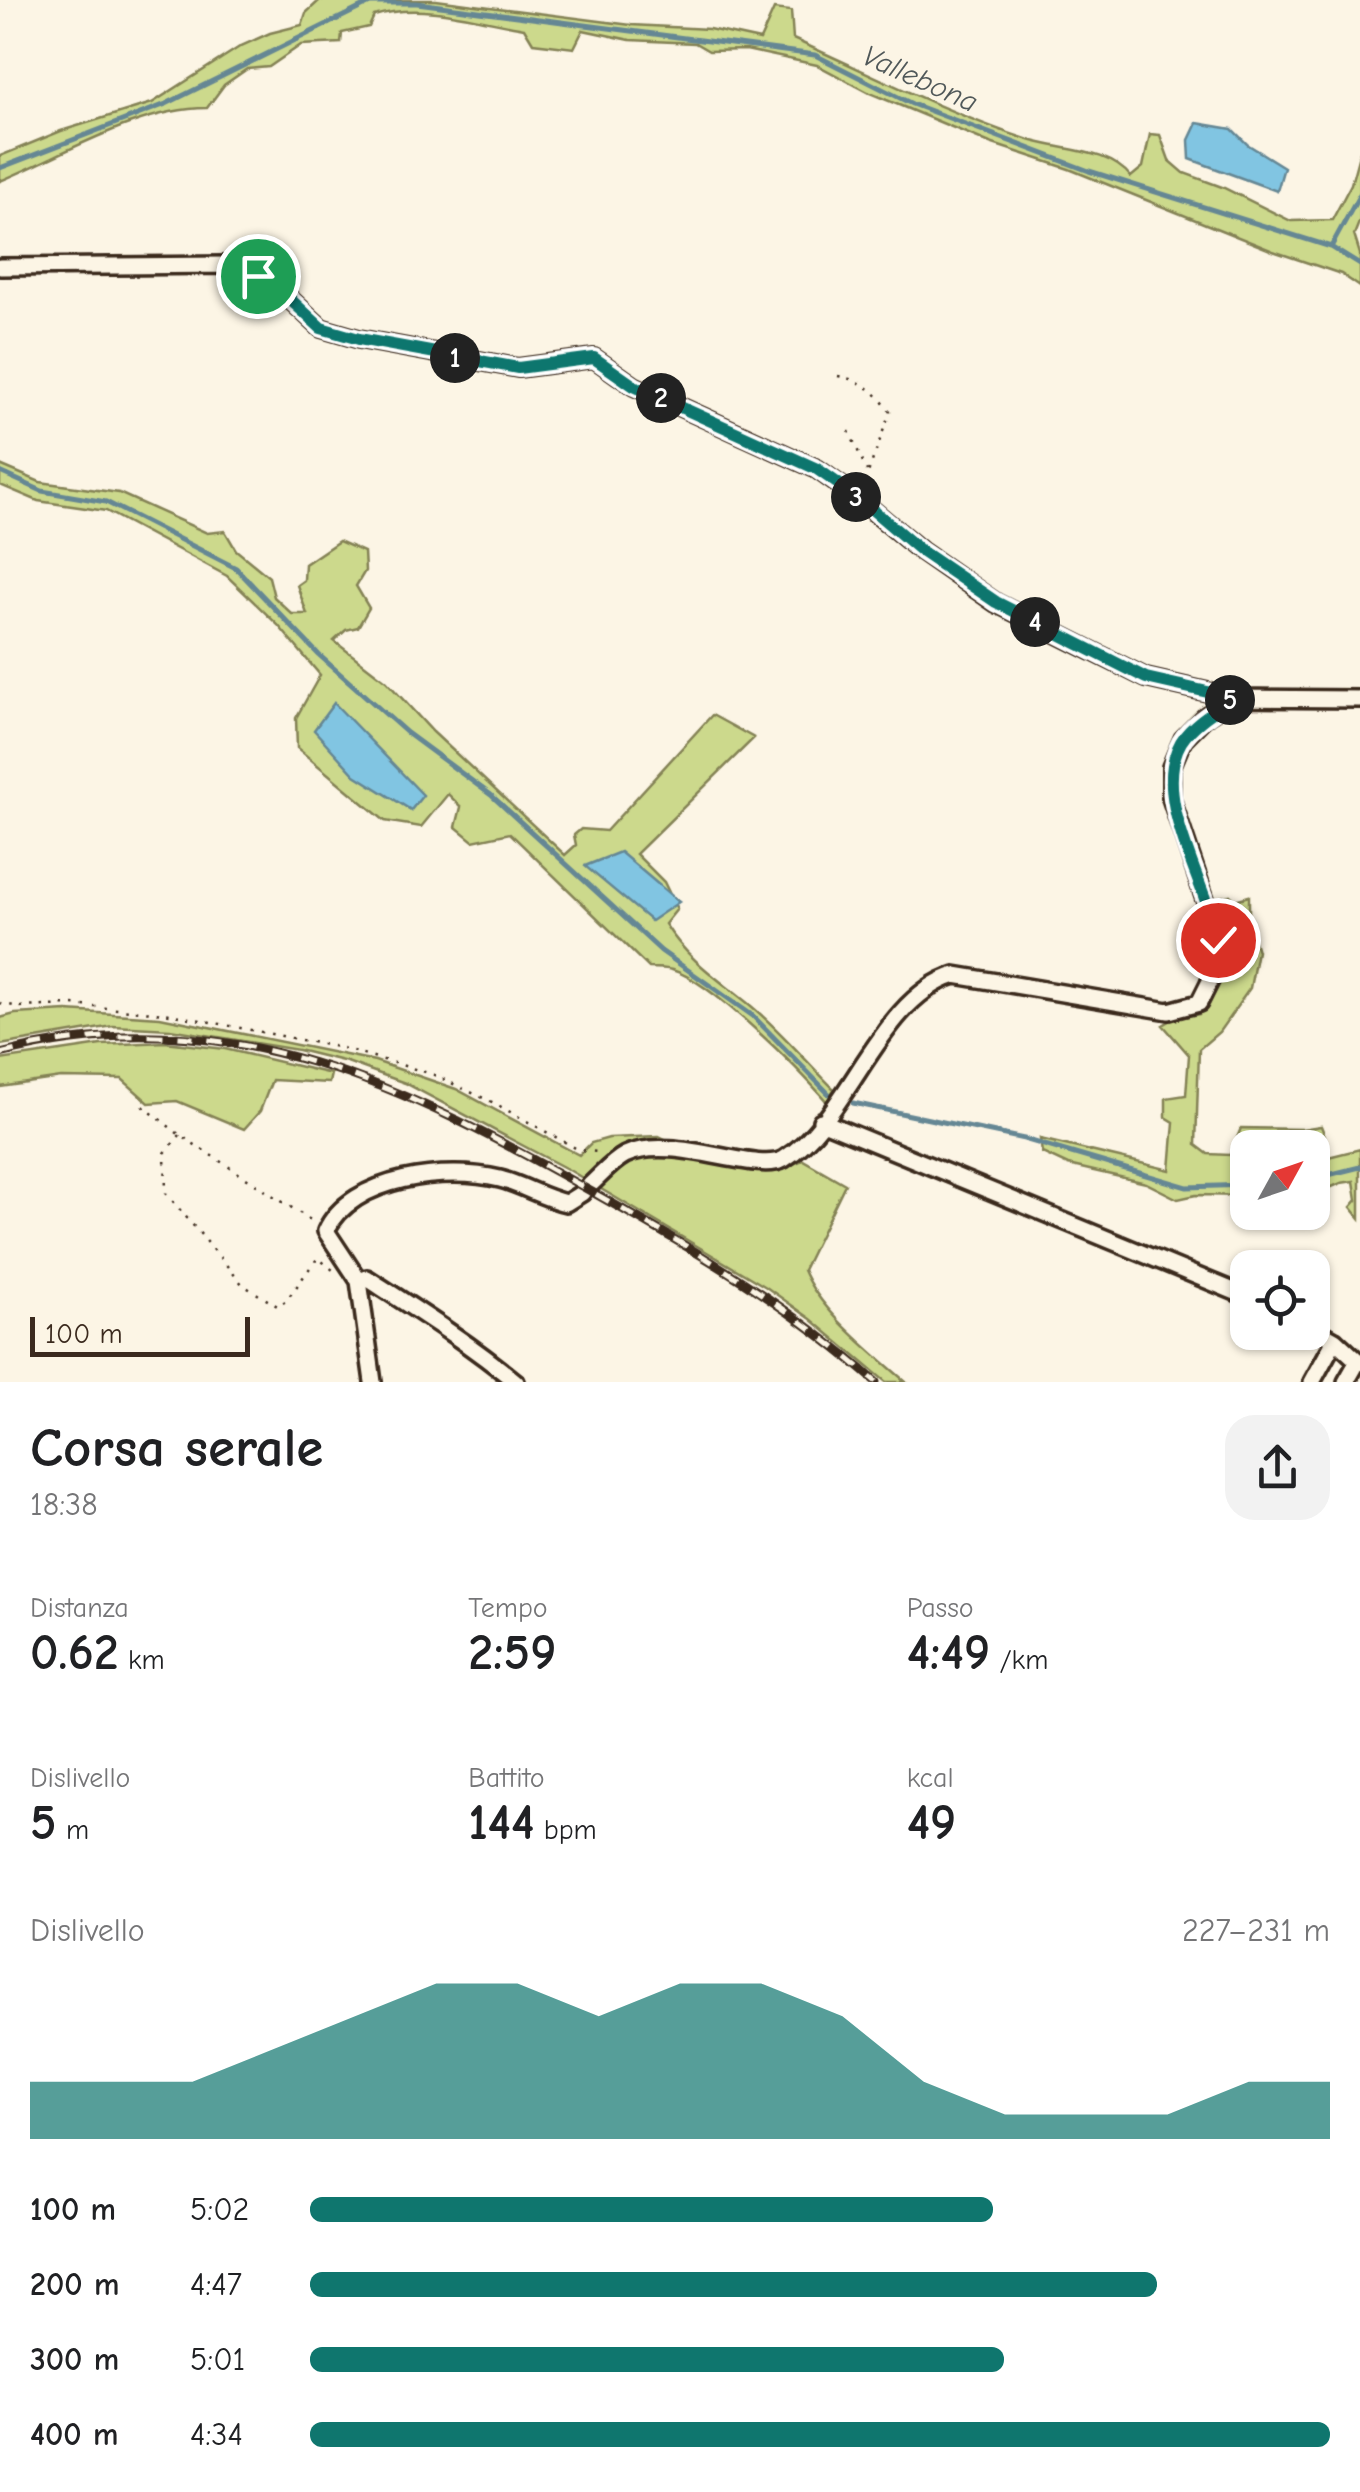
<!DOCTYPE html>
<html lang="it">
<meta charset="utf-8">
<style>
body{margin:0;font-family:"Comic Neue",sans-serif;background:#f2f2f2;color:#202124;height:100vh;display:flex;flex-direction:column;font-size:38px;white-space:nowrap}
*{box-sizing:border-box;margin:0}
p{font-size:32px;color:#757577}
.icon{flex:none;width:55px;height:55px;fill:none;stroke:currentColor;stroke-width:2;stroke-linecap:round;stroke-linejoin:round}
.map{position:relative;height:1382px;overflow:hidden}
.panel{display:flex;flex-direction:column;background:#fff;flex:1}
.panel>*{flex:none}
.needle{width:65px;rotate:50deg}
.buttons{position:absolute;left:1230px;top:1130px;display:grid;gap:20px}
.buttons a{display:grid;place-items:center;width:100px;height:100px;border-radius:20px;background:#fff;box-shadow:0 2px 8px #0004;font-size:50px}
.scale{position:absolute;left:30px;bottom:25px;width:220px;box-sizing:border-box;padding-left:10px;border:5px solid #3b2a1e;border-top:0;font-size:28px;line-height:35px;white-space:nowrap;color:#3b2a1e;-webkit-text-stroke:8px #fcf5e5;paint-order:stroke}
.pin{position:absolute;display:grid;place-items:center;width:85px;height:85px;color:#fff;margin:-42px;border:5px solid #fff;border-radius:50%;box-shadow:0 2px 10px #0007}
.km{position:absolute;width:50px;height:50px;margin:-25px;border-radius:50%;background:#222;color:#fff;font-size:28px;line-height:50px;text-align:center}
.round{display:grid;place-items:center;flex:none;width:105px;height:105px;border-radius:30px;background:#f2f2f2}
.summary{display:flex;align-items:center;justify-content:space-between;height:170px;padding:0 30px}
h1{font-size:55px;font-weight:700;line-height:75px}
.stats{display:grid;grid-template-columns:repeat(3,1fr);gap:15px;height:170px;padding:10px 30px}
.stats div{display:grid;align-content:center}
.stats b{font-size:50px;font-weight:700}
.stats small{font-size:28px;font-weight:400}
.stats p{font-size:28px}
.chart{height:280px;padding:20px 30px}
.chart p{display:flex;justify-content:space-between}
.chart svg{width:100%;height:180px;margin-top:10px;fill:#0f766e;opacity:.7}
ul{padding:0 30px;list-style:none;font-size:32px}
li{display:grid;grid-template-columns:160px 120px 1fr;align-items:center;height:75px}
li i{height:25px;border-radius:12px;background:#0f766e}
.map>svg:first-child{display:block}
.green{fill:#ccd98c;stroke:#848255;stroke-width:2.5}
.water{fill:#81c5e2;stroke:#658794;stroke-width:2.5}
.lines{fill:none;stroke-linecap:round;stroke-linejoin:round}
.stream{stroke:#658794;stroke-width:5}
.minor-casing{stroke:#3b2a1e;stroke-width:22}
.path{stroke:#3b2a1e;stroke-width:2.5;stroke-dasharray:2.5 8;stroke-linecap:butt}
.minor{stroke:#fcf5e5;stroke-width:15}
.rail-casing{stroke:#3b2a1e;stroke-width:9}
.rail{stroke:#fcf5e5;stroke-width:5;stroke-dasharray:15;stroke-linecap:butt}
.route-casing{stroke:#fff;stroke-width:20}
.route{stroke:#0f766e;stroke-width:12}
.labels{text-anchor:middle;dominant-baseline:central;stroke-width:8;stroke-linejoin:round;paint-order:stroke}
.water-label{font-size:30px;font-style:italic;fill:#505859;stroke:#fcf5e5}
</style>
<div class="map">
<svg width="1360" height="1382" viewBox="0 0 1360 1382">
<rect width="100%" height="100%" fill="#fcf5e5"/>
<filter id="ink" filterUnits="userSpaceOnUse"><feTurbulence type="fractalNoise" baseFrequency=".01" numOctaves="2"/><feDisplacementMap in="SourceGraphic" scale="20" xChannelSelector="R" yChannelSelector="G"/><feConvolveMatrix kernelMatrix="1 2 1 2 8 2 1 2 1" color-interpolation-filters="sRGB"/></filter>
<g filter="url(#ink)">
<!-- green -->
<path class="green" d="M 320,0 L 436,0 L 631,25 L 709,29 L 760,40 L 774,9 L 791,11 L 793,39 C 870,73 945,112 1026,139 C 1061,151 1108,148 1131,177 L 1143,167 L 1150,134 L 1160,135 L 1169,160 L 1184,173 L 1222,187 L 1291,221 L 1332,220 L 1351,184 L 1360,151 L 1360,220 L 1354,235 L 1360,254 L 1360,287 L 1341,274 L 1273,251 L 1069,169 L 990,143 L 870,93 L 817,65 L 746,50 L 709,51 L 695,43 L 630,40 L 583,30 L 574,48 L 533,43 L 524,28 C 477,20 422,2 374,16 L 369,27 L 342,33 L 341,43 L 301,45 L 269,67 L 247,69 L 224,85 L 207,108 C 139,108 63,155 0,181 L 0,156 L 61,131 L 152,103 L 241,46 L 270,33 L 302,25 L 306,13 Z
M 0,465 L 40,482 L 119,493 L 207,533 L 225,531 L 236,550 L 269,577 L 274,597 L 292,614 L 307,614 L 297,585 L 304,580 L 305,564 L 339,541 L 364,552 L 365,571 L 356,586 L 369,608 L 358,627 L 346,630 L 334,641 L 386,681 L 433,732 L 565,855 L 576,845 L 574,835 L 581,829 L 606,831 L 712,715 L 754,738 L 636,854 L 664,882 L 677,909 L 665,924 C 687,959 718,979 750,1005 C 780,1030 806,1061 834,1089 L 827,1102 C 799,1069 711,981 672,970 C 665,968 656,968 649,968 L 510,833 L 473,841 L 456,827 L 461,807 L 448,794 L 421,827 L 385,821 L 297,748 L 296,718 L 320,675 L 278,625 L 227,576 L 106,511 L 38,501 L 0,485 Z
M 1230,895 L 1235,900 L 1249,896 L 1249,924 L 1257,951 L 1250,988 L 1219,1032 L 1199,1049 L 1196,1145 L 1208,1154 L 1230,1155 L 1241,1128 L 1302,1129 L 1321,1126 L 1325,1136 L 1318,1145 L 1316,1160 L 1360,1149 L 1360,1218 L 1351,1207 L 1357,1200 L 1354,1181 L 1341,1183 L 1313,1195 L 1312,1148 L 1248,1148 L 1247,1196 L 1196,1195 L 1178,1199 L 1146,1183 L 1068,1165 L 1042,1153 L 1040,1139 L 1170,1170 L 1174,1122 L 1166,1117 L 1166,1098 L 1186,1095 L 1189,1055 L 1163,1025 L 1175,1018 L 1199,1014 C 1233,970 1228,950 1218,898 Z
M 67,1011 L 160,1017 L 375,1061 L 456,1089 L 579,1155 L 591,1143 L 609,1138 L 659,1136 L 694,1153 L 778,1170 L 803,1160 L 845,1184 L 803,1270 C 820,1311 871,1351 906,1382 L 886,1382 L 811,1319 L 766,1287 L 569,1170 L 405,1083 L 347,1062 L 298,1050 L 170,1029 L 113,1026 L 0,1045 L 0,1018 L 15,1014 Z
M 165,1042 L 225,1049 L 331,1074 L 329,1083 L 272,1080 L 260,1111 L 244,1129 L 177,1101 L 149,1103 L 122,1079 L 61,1078 L 0,1087 L 0,1060 L 101,1045 Z"/>
<!-- water -->
<path class="water" d="M 1197,123 L 1232,129 L 1247,144 L 1284,167 L 1277,191 L 1190,159 L 1189,140 Z
M 334,703 L 423,795 L 411,810 L 355,775 L 314,730 Z
M 620,852 L 679,902 L 651,921 L 585,866 Z"/>
<g class="lines">
<!-- stream -->
<path class="stream" d="M 0,168 L 166,104 L 370,3 L 417,3 L 815,55 L 912,104 L 1089,171 L 1331,247 L 1360,265
M 1331,247 L 1360,194
M 0,472 L 42,491 L 106,502 L 236,568 L 319,655 L 407,733 L 491,795 L 661,951 L 753,1016 L 830,1095
M 853,1103 L 1024,1139 L 1187,1187 L 1248,1185
M 1312,1179 L 1360,1167"/>
<defs>
<path id="minor" d="M 0,267 L 226,265 L 258,276 L 278,288 L 321,328 L 359,339 L 518,368 L 594,358 L 634,386 L 817,469 L 859,499 L 921,551 L 996,603 L 1146,678 L 1234,698
M 821,1121 L 1248,1297
M 590,1185 C 601,1175 612,1162 625,1155 C 672,1133 757,1175 784,1159 C 850,1118 878,999 955,975 L 1169,1011 L 1199,1003 L 1218,965 L 1219,941 L 1171,798 L 1171,767 L 1183,739 L 1207,715 L 1234,698 L 1360,699
M 359,1281 L 367,1278 C 418,1311 469,1343 516,1382
M 1312,1327 L 1335,1340 L 1360,1363
M 373,1382 L 359,1281 L 326,1231 C 351,1176 449,1166 500,1179 C 523,1185 543,1198 566,1203 L 582,1193
M 1312,1382 L 1335,1340
M 1346,1382 L 1358,1361"/>
</defs>
<!-- minor casing -->
<use href="#minor" class="minor-casing"/>
<!-- path -->
<path class="path" d="M 838,376 C 863,381 876,391 890,412 L 864,484
M 849,431 L 867,471
M 0,1003 L 18,1007 L 72,1005 L 165,1013 L 342,1048 L 432,1074 L 494,1103 L 579,1150 L 599,1152
M 143,1106 L 180,1135 L 312,1221
M 180,1135 L 165,1153 L 166,1193 L 243,1285 L 279,1307 C 296,1291 303,1275 318,1258 L 333,1270"/>
<!-- minor -->
<use href="#minor" class="minor"/>
<defs>
<path id="rail" d="M 0,1054 C 227,995 408,1088 601,1197 C 697,1251 793,1308 876,1382"/>
</defs>
<!-- rail casing -->
<use href="#rail" class="rail-casing"/>
<!-- rail -->
<use href="#rail" class="rail"/>
</g>
</g>
<g class="lines" filter="url(#ink)">
<defs>
<path id="route" d="M 258,276 L 278,288 L 321,328 L 359,339 L 518,368 L 594,358 L 634,386 L 817,469 L 860,499 L 921,551 L 996,602 L 1146,678 L 1234,698 C 1216,710 1193,723 1181,742 C 1150,796 1206,883 1218,940"/>
</defs>
<!-- route casing -->
<use href="#route" class="route-casing"/>
<!-- route -->
<use href="#route" class="route"/>
</g>
<g class="labels">
<!-- water labels -->
<g class="water-label">
<text transform="translate(920 79) rotate(24)">Vallebona</text>
</g>
</g>
</svg>
<div class="buttons">
<a><svg class="needle" viewBox="-14 -14 28 28"><path d="M0-13l5 13h-10z" fill="#e53935"/><path d="M0 13l5-13h-10z" fill="#757577"/></svg></a>
<a><svg class="icon" aria-label="locate" viewBox="0 0 24 24"><circle cx="12" cy="12" r="6"/><path d="M12 2v4M12 18v4M2 12h4M18 12h4"/></svg></a>
</div>
<div class="scale">100 m</div>
<div class="pin" style="left:258px;top:276px;background:#1e9e55"><svg class="icon" aria-label="arrive" viewBox="0 0 24 24"><path d="M6 21V4h12l-3 4 3 4H6"/></svg></div>
<div class="pin" style="left:1218px;top:940px;background:#d93025"><svg class="icon" aria-label="check" viewBox="0 0 24 24"><path d="M5 12l5 5 9-10"/></svg></div>
<b class="km" style="left:455px;top:358px">1</b>
<b class="km" style="left:661px;top:398px">2</b>
<b class="km" style="left:856px;top:497px">3</b>
<b class="km" style="left:1035px;top:622px">4</b>
<b class="km" style="left:1230px;top:700px">5</b>
</div>
<section class="panel">
<div class="summary"><div><h1>Corsa serale</h1><p>18:38</p></div><a class="round"><svg class="icon" aria-label="share" viewBox="0 0 24 24"><path d="M12 15V3M7 8l5-5 5 5M5 13v7h14v-7"/></svg></a></div>
<div class="stats">
<div><p>Distanza</p><b>0.62<small> km</small></b></div>
<div><p>Tempo</p><b>2:59</b></div>
<div><p>Passo</p><b>4:49<small> /km</small></b></div>
</div>
<div class="stats">
<div><p>Dislivello</p><b>5<small> m</small></b></div>
<div><p>Battito</p><b>144<small> bpm</small></b></div>
<div><p>kcal</p><b>49</b></div>
</div>
<div class="chart"><p><span>Dislivello</span>227–231 m</p>
<svg viewBox="0 0 160 44" preserveAspectRatio="none"><path d="M0 44V30L10 30L20 30L30 22L40 14L50 6L60 6L70 14L80 6L90 6L100 14L110 30L120 38L130 38L140 38L150 30L160 30V44z"/></svg>
</div>
<ul>
<li><b>100 m</b>5:02<i style="width:67%"></i></li>
<li><b>200 m</b>4:47<i style="width:83%"></i></li>
<li><b>300 m</b>5:01<i style="width:68%"></i></li>
<li><b>400 m</b>4:34<i style="width:100%"></i></li>
</ul>
</section>
